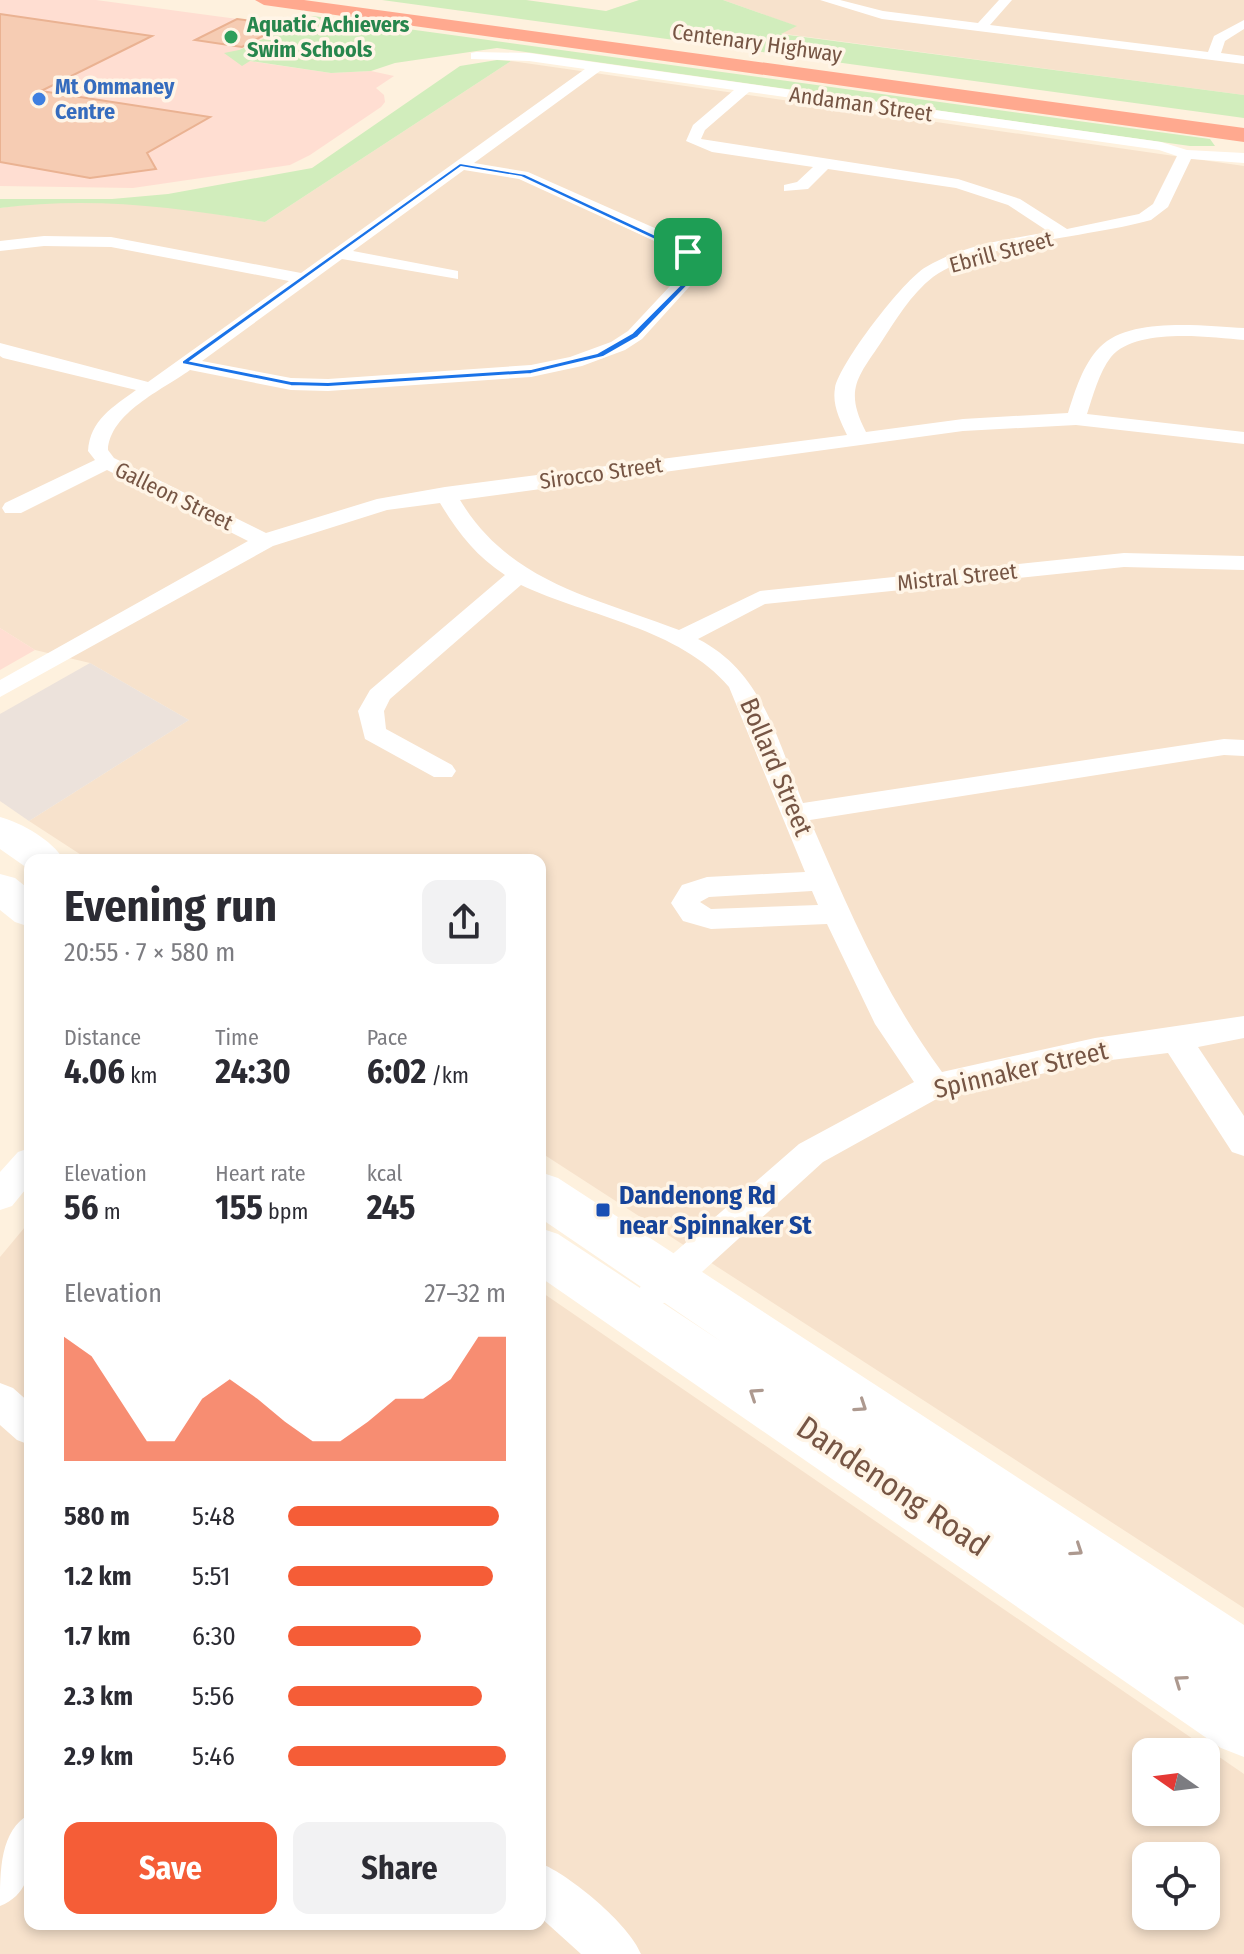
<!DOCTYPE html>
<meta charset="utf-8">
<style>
body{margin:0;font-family:"Fira Sans Condensed",sans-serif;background:#f2f2f3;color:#2b2b33;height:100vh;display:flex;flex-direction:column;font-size:30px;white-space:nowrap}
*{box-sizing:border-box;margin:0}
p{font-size:26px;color:#7c7c81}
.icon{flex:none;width:44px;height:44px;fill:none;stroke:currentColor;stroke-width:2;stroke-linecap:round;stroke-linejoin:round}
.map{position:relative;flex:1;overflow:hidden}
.details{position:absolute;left:24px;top:854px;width:522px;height:1076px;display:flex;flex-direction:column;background:#fff;border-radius:16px;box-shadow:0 4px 12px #0003}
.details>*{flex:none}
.needle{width:52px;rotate:284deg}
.fabs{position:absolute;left:1132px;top:1738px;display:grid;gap:16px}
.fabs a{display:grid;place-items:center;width:88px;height:88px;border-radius:16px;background:#fff;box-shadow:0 4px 12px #0003;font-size:40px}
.pin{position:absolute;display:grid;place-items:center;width:68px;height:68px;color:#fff;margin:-34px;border-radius:16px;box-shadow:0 4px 12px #0006}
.round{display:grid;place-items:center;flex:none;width:84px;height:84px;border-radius:16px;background:#f2f2f3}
.headline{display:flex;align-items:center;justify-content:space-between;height:136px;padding:0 40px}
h1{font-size:44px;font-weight:700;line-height:60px}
.stats{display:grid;grid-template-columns:repeat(3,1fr);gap:12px;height:136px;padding:8px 40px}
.stats div{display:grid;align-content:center}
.stats b{font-size:34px;font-weight:700}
.stats small{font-size:22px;font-weight:400}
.stats p{font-size:22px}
.chart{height:224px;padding:16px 40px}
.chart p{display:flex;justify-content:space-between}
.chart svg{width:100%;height:144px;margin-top:8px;fill:#f55d37;opacity:.7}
.primary-button{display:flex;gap:16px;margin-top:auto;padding:16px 40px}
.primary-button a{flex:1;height:92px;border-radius:16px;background:#f55d37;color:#fff;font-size:32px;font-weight:700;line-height:92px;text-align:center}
.primary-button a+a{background:#f2f2f3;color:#2b2b33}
ul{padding:0 40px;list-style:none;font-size:26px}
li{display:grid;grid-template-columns:128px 96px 1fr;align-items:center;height:60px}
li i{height:20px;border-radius:10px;background:#f55d37}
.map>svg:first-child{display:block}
.residential{fill:#f7e2cc;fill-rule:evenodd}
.commercial{fill:#ffded2}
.industrial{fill:#ece2db}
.green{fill:#d1edbc}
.building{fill:#f6ccb3;stroke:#eab292;stroke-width:2}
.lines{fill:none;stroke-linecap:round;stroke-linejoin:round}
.minor{fill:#fff;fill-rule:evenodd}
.secondary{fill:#fff;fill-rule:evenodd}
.motorway{fill:#ffa98f;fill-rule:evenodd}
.oneway{stroke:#ad998f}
.route{fill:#1a73e8;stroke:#fff;stroke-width:2;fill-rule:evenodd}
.leisure-dot{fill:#2e9e5b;stroke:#fff5e7;stroke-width:3}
.shop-dot{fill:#3f7fe0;stroke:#fff5e7;stroke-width:3}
.transit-dot{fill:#1a4fb4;stroke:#fff5e7;stroke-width:3}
.labels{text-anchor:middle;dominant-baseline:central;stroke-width:7;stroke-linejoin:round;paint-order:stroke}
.far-leisure-label{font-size:22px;font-weight:bold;fill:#27864d;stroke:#fff5e7;text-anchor:start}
.far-street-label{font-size:22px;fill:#765544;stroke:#fff5e7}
.far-shop-label{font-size:22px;font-weight:bold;fill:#366cbe;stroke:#fff5e7;text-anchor:start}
.street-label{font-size:26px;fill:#765544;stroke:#fff5e7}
.transit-label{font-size:26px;font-weight:bold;fill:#164399;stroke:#fff5e7;text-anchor:start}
.near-street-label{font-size:32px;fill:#765544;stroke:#fff5e7}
</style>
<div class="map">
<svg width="1244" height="1954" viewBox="0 0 1244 1954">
<rect width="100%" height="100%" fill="#fef1de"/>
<!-- residential -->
<path class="residential" d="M 723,0 L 1244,0 L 1244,95 L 778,33 L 796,26 Z
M 511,61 L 1244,166 L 1244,1608 L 540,1152 L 540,860 L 89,860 L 29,821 L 189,720 L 90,663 L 35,650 L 0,628 L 0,208 L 48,201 L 105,201 L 179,208 L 265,222 Z
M 30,1221 L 30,1924 L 540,1924 L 540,1291 L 1244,1774 L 1244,1954 L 0,1954 L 0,1257 ZM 1146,1752 L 1206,1752 L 1206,1812 L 1146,1812 ZM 1146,1856 L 1206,1856 L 1206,1916 L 1146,1916 Z"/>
<!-- commercial -->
<path class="commercial" d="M 0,0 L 96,0 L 289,26 L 239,50 L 236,59 L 331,73 L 371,71 L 394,76 L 376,88 L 384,95 L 385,102 L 381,107 L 310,155 L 290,165 L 133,188 L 0,186 Z
M 0,628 L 35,650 L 0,670 Z"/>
<!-- industrial -->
<path class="industrial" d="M 90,663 L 189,720 L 29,821 L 0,801 L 0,714 Z"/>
<!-- green -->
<path class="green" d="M 382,0 L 526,0 L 606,11 L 639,0 L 723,0 L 797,26 L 781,34 L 1244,95 L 1244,118 Z
M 313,16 L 1210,139 L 1215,146 L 1190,146 L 497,48 L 395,63 L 371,71 L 331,73 L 250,61 L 242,66 L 224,53 L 239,50 Z
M 497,60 L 511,61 L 265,222 C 175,207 91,196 0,208 L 0,199 L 112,199 L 168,194 L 312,168 L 460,66 Z"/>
<!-- building -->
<path class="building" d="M 0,14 L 152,36 L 41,91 L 210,117 L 147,153 L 156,169 L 90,178 L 0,162 Z
M 237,19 L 283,25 L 242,47 L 195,40 Z"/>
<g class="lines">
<!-- minor -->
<path class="minor" d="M 820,0 L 840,0 L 883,11 L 978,23 L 999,0 L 1012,0 L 990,25 L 1208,52 L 1214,36 L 1244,20 L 1244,29 L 1225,41 L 1221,53 L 1244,56 L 1244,64 L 882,19 Z
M 476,52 L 529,53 L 1161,142 L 1187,150 L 1244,153 L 1244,163 L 1191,159 L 1168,207 L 1151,220 C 1091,237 980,243 933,277 C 911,294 895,321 880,344 C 856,379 845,391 866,432 L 963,419 L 1068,413 C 1075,391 1083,364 1100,347 C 1130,316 1205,326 1244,328 L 1244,340 C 1209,337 1136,327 1111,357 C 1099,372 1093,396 1087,414 L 1244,432 L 1244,444 L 1076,425 L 963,431 L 460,500 C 510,583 594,597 679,630 L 760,591 L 1124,553 L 1244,556 L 1244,570 L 1124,567 L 765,604 L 698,639 C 763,672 777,740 803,803 L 1224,739 L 1244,740 L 1244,756 L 1224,755 L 810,820 C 849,910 883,992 942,1072 L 1095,1038 L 1244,1016 L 1244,1038 L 1198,1047 L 1244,1116 L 1244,1156 L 1232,1152 L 1168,1053 L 1095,1062 L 942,1096 L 823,1162 L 670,1301 L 657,1305 L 644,1301 L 639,1290 L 644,1279 L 799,1144 L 914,1082 L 875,1024 L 827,924 L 711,929 L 683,921 L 671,903 L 682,885 L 707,877 L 805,872 L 729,687 C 679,628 589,617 521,585 L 390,699 L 384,711 L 386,729 L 452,765 L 456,771 L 452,777 L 434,777 L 365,739 L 358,711 L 370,690 L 505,575 C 476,556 458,533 440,503 L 387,510 L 273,546 L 0,697 L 0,680 L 248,541 L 107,470 L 21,513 L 5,513 L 2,508 L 5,503 L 95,460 L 88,451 C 90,420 113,407 136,390 L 3,358 L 0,356 L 0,343 L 148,382 L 289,281 L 111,247 L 44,246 L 0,251 L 0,241 L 44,236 L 111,237 L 301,273 L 585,69 L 529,61 L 471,59 L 471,53 ZM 600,71 L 734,90 L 693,125 L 686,141 L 712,152 L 813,167 L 797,182 L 784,185 L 784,191 L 808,189 L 828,169 L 956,188 L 1008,205 L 1049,232 C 1008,239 963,245 926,267 C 904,279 839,364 835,388 C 832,405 840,420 847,435 L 445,487 L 377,499 L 266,533 L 114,458 L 108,450 C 110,413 162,390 190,370 L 291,390 L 328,391 L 531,377 L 582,366 L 625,350 L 642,339 L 700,275 L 700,257 L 684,241 L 528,172 L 474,163 ZM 749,92 L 1159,150 L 1177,156 L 1153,204 L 1139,214 L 1067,229 L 1020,199 L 958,179 L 701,139 L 705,130 ZM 464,170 L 519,179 L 672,249 L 685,262 L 685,270 L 628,331 L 611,342 L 570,357 L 531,365 L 328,379 L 291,378 L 202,361 L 342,259 L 458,279 L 458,271 L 353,251 ZM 812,891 L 818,905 L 711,909 L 700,902 L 709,897 Z
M 30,1148 L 30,1184 L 12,1206 L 0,1210 L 0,1172 L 18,1152 Z
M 0,1383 L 13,1388 L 30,1403 L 30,1445 L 17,1440 L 0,1425 Z
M 30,1814 C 30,1850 39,1890 0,1906 C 0,1870 0,1830 30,1814 Z
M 540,1863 C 570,1875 629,1924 641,1954 L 581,1954 L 540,1917 Z"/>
<!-- secondary -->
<path class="secondary" d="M 0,817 C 22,823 52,840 64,860 L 30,860 L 30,870 L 0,849 Z
M 0,874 L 15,878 L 30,890 L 30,927 L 15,922 L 0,910 Z
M 540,1172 L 558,1178 L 1244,1625 L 1244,1757 L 1221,1748 L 540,1277 L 540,1228 L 558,1234 L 722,1342 L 540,1218 Z"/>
<!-- motorway -->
<path class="motorway" d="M 255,0 L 304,0 L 1244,128 L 1244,142 L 264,5 Z"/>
</g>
<!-- one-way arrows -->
<defs><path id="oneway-chevron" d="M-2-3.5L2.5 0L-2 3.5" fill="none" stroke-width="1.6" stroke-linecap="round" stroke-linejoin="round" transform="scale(2)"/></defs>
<g class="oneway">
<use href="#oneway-chevron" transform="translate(755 1394) rotate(-146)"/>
<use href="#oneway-chevron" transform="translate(861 1406) rotate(34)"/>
<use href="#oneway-chevron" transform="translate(1077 1550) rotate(34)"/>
<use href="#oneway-chevron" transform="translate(1180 1681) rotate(-145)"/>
</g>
<!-- route -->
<path class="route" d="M 460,163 L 525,174 L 690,251 L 698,261 L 691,282 L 638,337 L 603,357 L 531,374 L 328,387 L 291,386 L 182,364 L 182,361 ZM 461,167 L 521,177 L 685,254 L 690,261 L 685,280 L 632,333 L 597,353 L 531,369 L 328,382 L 291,381 L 191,361 Z"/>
<!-- markers -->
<circle class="leisure-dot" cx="231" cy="37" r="8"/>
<circle class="shop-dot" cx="39" cy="99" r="8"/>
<rect class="transit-dot" x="595" y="1202" width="16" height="16" rx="4"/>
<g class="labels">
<!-- far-leisure labels -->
<g class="far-leisure-label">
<text x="247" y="24">Aquatic Achievers<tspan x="247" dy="25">Swim Schools</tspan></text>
</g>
<!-- far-street labels -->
<g class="far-street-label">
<text transform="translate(757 43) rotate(8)">Centenary Highway</text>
<text transform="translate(861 104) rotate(8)">Andaman Street</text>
<text transform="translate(1001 252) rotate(-15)">Ebrill Street</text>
<text transform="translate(601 473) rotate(-8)">Sirocco Street</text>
<text transform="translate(174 496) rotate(26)">Galleon Street</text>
<text transform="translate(957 577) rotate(-6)">Mistral Street</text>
</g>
<!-- far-shop labels -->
<g class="far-shop-label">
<text x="55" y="86">Mt Ommaney<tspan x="55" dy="25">Centre</tspan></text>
</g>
<!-- street labels -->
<g class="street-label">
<text transform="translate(776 767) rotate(67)">Bollard Street</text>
<text transform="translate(1021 1070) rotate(-13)">Spinnaker Street</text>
</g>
<!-- transit labels -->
<g class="transit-label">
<text x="619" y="1195">Dandenong Rd<tspan x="619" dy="30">near Spinnaker St</tspan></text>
</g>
<!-- near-street labels -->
<g class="near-street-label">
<text transform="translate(893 1486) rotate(34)">Dandenong Road</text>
</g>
</g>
</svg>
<div class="fabs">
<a><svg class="needle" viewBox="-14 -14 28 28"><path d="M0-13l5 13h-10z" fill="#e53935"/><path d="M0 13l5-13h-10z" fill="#7c7c81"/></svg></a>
<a><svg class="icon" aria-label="locate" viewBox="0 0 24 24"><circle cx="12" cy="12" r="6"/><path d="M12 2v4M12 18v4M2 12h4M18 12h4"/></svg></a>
</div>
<div class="pin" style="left:688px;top:252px;background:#1e9e55"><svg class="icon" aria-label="arrive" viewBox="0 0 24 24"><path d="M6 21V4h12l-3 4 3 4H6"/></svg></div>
<section class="details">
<div class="headline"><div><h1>Evening run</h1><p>20:55 · 7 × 580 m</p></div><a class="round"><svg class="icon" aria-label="share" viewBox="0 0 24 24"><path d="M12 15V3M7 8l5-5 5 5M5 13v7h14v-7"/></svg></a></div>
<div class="stats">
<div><p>Distance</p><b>4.06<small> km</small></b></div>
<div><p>Time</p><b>24:30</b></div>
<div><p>Pace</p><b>6:02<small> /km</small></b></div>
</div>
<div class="stats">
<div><p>Elevation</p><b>56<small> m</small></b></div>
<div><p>Heart rate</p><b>155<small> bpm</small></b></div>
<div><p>kcal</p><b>245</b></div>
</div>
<div class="chart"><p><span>Elevation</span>27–32 m</p>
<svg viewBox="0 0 160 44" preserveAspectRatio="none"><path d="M0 44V6L10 12L20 25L30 38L40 38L50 25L60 19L70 25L80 32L90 38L100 38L110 32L120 25L130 25L140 19L150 6L160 6V44z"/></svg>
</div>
<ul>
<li><b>580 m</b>5:48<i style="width:97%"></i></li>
<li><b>1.2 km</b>5:51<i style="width:94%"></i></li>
<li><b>1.7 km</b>6:30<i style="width:61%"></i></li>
<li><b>2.3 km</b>5:56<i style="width:89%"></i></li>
<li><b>2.9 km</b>5:46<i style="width:100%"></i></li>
</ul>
<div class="primary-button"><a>Save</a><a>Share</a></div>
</section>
</div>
